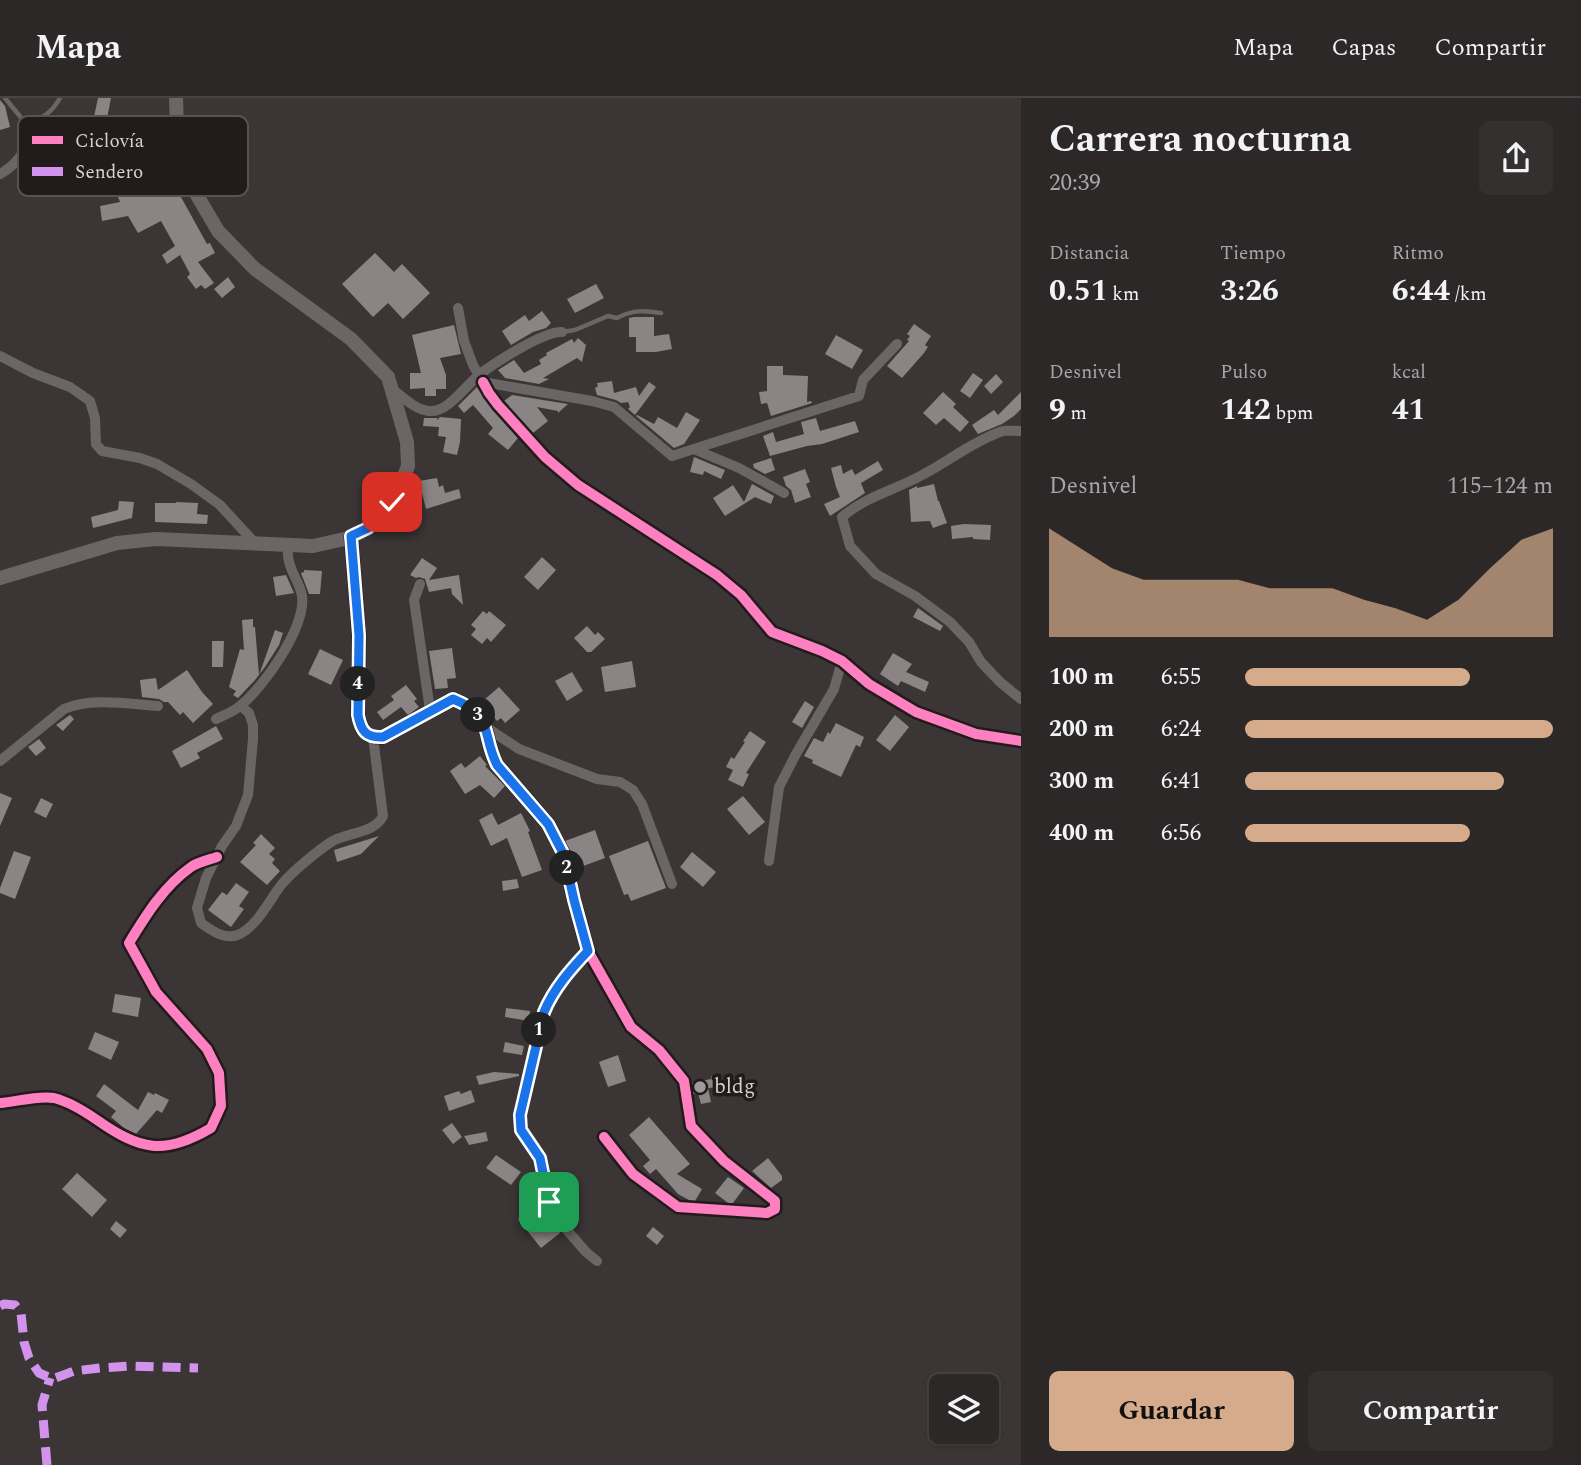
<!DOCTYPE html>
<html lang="es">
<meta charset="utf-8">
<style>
body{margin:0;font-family:Spectral,serif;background:#343030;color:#f1f3f6;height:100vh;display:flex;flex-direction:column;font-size:26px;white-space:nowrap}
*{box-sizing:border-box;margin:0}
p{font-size:23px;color:#a6a6a8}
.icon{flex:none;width:38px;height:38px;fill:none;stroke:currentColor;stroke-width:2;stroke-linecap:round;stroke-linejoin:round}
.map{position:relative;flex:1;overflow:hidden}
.details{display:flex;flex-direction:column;background:#2c2828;width:560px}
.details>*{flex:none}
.controls{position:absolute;left:929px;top:1276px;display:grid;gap:14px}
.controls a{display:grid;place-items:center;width:70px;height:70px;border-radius:10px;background:#2c2828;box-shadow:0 2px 5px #0004,0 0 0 2px #484445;font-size:35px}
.pin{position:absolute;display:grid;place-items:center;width:60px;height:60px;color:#fff;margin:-30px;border-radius:14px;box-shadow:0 4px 10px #0006}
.km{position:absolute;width:35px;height:35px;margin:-18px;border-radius:50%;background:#222;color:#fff;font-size:19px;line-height:35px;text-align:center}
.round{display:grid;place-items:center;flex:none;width:74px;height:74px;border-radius:10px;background:#343030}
.head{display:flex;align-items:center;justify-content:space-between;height:119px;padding:0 28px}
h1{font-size:38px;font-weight:700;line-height:52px}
.figures{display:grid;grid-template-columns:repeat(3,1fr);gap:10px;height:119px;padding:7px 28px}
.figures div{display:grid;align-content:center}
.figures b{font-size:30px;font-weight:700}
.figures small{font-size:19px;font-weight:400}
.figures p{font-size:19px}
.chart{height:196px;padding:14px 28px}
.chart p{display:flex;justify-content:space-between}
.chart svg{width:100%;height:126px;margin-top:7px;fill:#d6ab8b;opacity:.7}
.action{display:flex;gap:14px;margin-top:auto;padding:14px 28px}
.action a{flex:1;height:80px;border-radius:10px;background:#d6ab8b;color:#111;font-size:28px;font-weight:700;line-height:80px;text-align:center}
.action a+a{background:#343030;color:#f1f3f6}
ul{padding:0 28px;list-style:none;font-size:23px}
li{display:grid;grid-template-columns:112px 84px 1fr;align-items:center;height:52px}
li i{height:18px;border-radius:9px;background:#d6ab8b}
header{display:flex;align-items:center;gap:42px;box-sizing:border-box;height:98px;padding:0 35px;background:#2c2828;border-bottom:2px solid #484445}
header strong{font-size:33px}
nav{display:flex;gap:38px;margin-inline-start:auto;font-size:24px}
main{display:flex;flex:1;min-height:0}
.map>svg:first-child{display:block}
.building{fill:#8a8484}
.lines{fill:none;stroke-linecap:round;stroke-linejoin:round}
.service{stroke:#6b6666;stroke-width:4.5}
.minor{stroke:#6b6666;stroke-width:10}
.secondary{stroke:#6c6565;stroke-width:14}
.quiet{stroke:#d193ec;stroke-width:9;stroke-dasharray:18 9;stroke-linecap:butt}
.cycleway-casing{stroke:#211b1b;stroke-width:15}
.cycleway{stroke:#ff80c0;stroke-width:10}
.route-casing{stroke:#fff;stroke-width:14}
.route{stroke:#1a73e8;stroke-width:9}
.poi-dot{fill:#a19a9a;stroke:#211b1b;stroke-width:2.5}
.labels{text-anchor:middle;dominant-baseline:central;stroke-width:7;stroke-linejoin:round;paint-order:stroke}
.poi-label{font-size:21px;fill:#d8d0d0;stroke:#211b1b;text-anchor:start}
.key{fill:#211b1b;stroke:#585151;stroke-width:2}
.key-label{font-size:19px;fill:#d8d0d0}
</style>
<header>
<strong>Mapa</strong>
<nav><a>Mapa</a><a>Capas</a><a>Compartir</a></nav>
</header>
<main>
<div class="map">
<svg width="1021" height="1367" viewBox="0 0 1021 1367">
<rect width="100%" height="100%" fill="#3b3535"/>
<!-- building -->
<path class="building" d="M 98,0 L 111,0 L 105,31 L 92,28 Z
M 0,2 L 5,8 L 10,29 L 0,32 Z
M 60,17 L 75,33 L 65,42 L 50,27 Z
M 144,26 L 148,52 L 157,77 L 166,72 L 207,146 L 210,145 L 215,155 L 198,164 L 214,185 L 205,191 L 201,187 L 196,191 L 187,179 L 190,176 L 180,157 L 167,166 L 162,157 L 175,148 L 161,123 L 138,135 L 128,118 L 102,123 L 100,108 L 120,104 L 118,99 L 136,89 L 123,54 L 114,56 L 110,32 Z
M 375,155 L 394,174 L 402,166 L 430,195 L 403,221 L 388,205 L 373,219 L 342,186 Z
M 228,179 L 235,189 L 222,200 L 214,191 Z
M 596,186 L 604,200 L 575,215 L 567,201 Z
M 542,213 L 551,225 L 546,230 L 533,234 L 511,247 L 502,233 L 525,217 L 529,223 Z
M 634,219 L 654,219 L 654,238 L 669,236 L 672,251 L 656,254 L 636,254 L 636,239 L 629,239 L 629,220 Z
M 914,226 L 931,238 L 925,247 L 928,249 L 924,255 L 902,280 L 887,268 L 909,243 L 907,242 L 910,238 L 907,236 Z
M 454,227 L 461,256 L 440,260 L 446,277 L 446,291 L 436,291 L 436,298 L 425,298 L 425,290 L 410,291 L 410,275 L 421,275 L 412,237 Z
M 836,237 L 863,252 L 852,271 L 825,256 Z
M 578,240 L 586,247 L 582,264 L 577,260 L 543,280 L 549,281 L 539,286 L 505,280 L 498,272 L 514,262 L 524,275 L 541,266 L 539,262 L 547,257 L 546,255 L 572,241 L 574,245 Z
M 767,268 L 783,268 L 783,277 L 808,278 L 807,304 L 811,303 L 812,305 L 771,318 L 767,305 L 761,306 L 759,294 L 767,293 Z
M 973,275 L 983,282 L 970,300 L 960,293 Z
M 996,276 L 1003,284 L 991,296 L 984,288 Z
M 612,283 L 614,295 L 636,289 L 639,298 L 649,284 L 656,289 L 635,317 L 628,311 L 630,309 L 628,304 L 621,305 L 616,302 L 597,297 L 595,290 L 598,288 L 597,285 Z
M 477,289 L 492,311 L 518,340 L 508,352 L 488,336 L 493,330 L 473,307 L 464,315 L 458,308 Z
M 943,294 L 956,306 L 953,309 L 969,324 L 960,334 L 944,320 L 936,327 L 923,315 Z
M 1021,294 L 1021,311 L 1014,318 L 1002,326 L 978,336 L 972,327 L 994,312 L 998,317 Z
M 512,297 L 568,306 L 558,315 L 558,313 L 537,309 L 548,323 L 533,335 L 504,303 Z
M 686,314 L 700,322 L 684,346 L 674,350 L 636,318 L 637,317 L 654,326 L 658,319 L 677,330 Z
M 440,319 L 461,321 L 460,344 L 457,357 L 443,354 L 446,339 L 438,338 L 439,329 L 423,328 L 424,320 L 437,320 L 437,322 Z
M 816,320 L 820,333 L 855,323 L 859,334 L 822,346 L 807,348 L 770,358 L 763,338 L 773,334 L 776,344 L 804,336 L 801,324 Z
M 694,359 L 725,372 L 721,381 L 704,373 L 703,377 L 690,374 Z
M 771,360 L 775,372 L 765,376 L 754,370 L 753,366 Z
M 878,363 L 883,372 L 861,385 L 865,395 L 830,418 L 824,406 L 840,399 L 836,389 L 831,370 L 841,367 L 843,376 L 852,371 L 855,377 Z
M 805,371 L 810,384 L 806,386 L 811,399 L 795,405 L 791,392 L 786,388 L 783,379 Z
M 437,380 L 439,389 L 443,387 L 445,395 L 459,391 L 461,400 L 426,411 L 419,383 Z
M 752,386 L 774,398 L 771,406 L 755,399 L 725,418 L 713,400 L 733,387 L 744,404 Z
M 934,386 L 938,403 L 939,403 L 947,425 L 933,430 L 930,423 L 911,424 L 909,392 L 917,388 L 917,390 Z
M 119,403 L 134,404 L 132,420 L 93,430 L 91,419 L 118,412 Z
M 176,404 L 198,405 L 197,416 L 208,417 L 207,426 L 155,424 L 155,405 L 176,405 Z
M 964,426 L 991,427 L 990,442 L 973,441 L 973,439 L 952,441 L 951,428 Z
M 542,459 L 556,472 L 538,492 L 524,479 Z
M 422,460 L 437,470 L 429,482 L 459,477 L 463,507 L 452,496 L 451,490 L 429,494 L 425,481 L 419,479 L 416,480 L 410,477 Z
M 304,472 L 322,473 L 320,496 L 309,496 L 301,475 L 304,474 Z
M 286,477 L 294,495 L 276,498 L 273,479 Z
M 918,510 L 943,528 L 940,533 L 913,519 Z
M 483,513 L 487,516 L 489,513 L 506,527 L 491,544 L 487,540 L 482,546 L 471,537 L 476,531 L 471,527 Z
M 253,521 L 253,529 L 255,529 L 259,577 L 275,532 L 283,535 L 279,547 L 265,569 L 255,582 L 238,600 L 233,597 L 236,593 L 229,589 L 240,551 L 244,552 L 242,522 Z
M 587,528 L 595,537 L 598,534 L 605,541 L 591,554 L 587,554 L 574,540 Z
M 212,543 L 224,543 L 223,569 L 212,569 Z
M 452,550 L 456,580 L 447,581 L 448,590 L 435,591 L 429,553 Z
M 320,551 L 343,562 L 331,587 L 308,576 Z
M 893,555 L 912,566 L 906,574 L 929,584 L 925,594 L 901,583 L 898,588 L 880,576 Z
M 632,563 L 636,589 L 605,594 L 601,569 Z
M 187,572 L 202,594 L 213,606 L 193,625 L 183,614 L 180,617 L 168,604 L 164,604 L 159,601 L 142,599 L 140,582 L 156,580 L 158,592 Z
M 572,574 L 583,593 L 567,603 L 555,583 Z
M 406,587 L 417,601 L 414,603 L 419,609 L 408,617 L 401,609 L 383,622 L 377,614 L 394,602 L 391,598 Z
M 499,589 L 520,612 L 505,625 L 501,620 L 497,623 L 490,614 L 487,616 L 478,607 Z
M 805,603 L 814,609 L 802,630 L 792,624 Z
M 70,617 L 74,621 L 63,633 L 56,627 Z
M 895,617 L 909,629 L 890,653 L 876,642 Z
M 836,625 L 864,639 L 860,649 L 856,647 L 841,679 L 812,665 L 813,662 L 804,658 L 814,640 L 823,644 L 828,634 L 830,636 Z
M 216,628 L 223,641 L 197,655 L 200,660 L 181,670 L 172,653 Z
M 750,633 L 766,644 L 746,675 L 749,676 L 743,689 L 728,682 L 733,672 L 726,669 L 731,659 L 734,661 L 745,644 L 743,643 Z
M 39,641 L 46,650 L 36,658 L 28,649 Z
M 480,658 L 487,667 L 485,668 L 505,688 L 494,700 L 480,687 L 465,696 L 450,673 L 461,665 L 465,670 Z
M 0,695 L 12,700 L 0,728 Z
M 743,698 L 765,724 L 749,737 L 727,711 Z
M 41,700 L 53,706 L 46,720 L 34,714 Z
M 492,715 L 498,727 L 521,715 L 530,733 L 528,734 L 542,772 L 522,779 L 507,740 L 491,748 L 479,722 Z
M 595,732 L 605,760 L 575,771 L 571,755 L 565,743 Z
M 261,736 L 275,750 L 269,756 L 275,761 L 272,765 L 280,773 L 267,787 L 240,764 L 256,747 L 253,745 Z
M 379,738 L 361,756 L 337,764 L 334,752 Z
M 648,743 L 666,790 L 631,803 L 628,796 L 624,797 L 609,758 Z
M 14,753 L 31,759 L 15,801 L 0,795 L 0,790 Z
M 692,754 L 716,774 L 703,789 L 680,769 Z
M 517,781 L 519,790 L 503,793 L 502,783 Z
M 236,785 L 249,794 L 239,808 L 244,811 L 231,829 L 208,812 L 222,794 L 227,797 Z
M 115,896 L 141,900 L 138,919 L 112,914 Z
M 506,910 L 530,913 L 529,923 L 505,919 Z
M 95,934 L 119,944 L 111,962 L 88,951 Z
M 505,944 L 524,948 L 522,957 L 503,954 Z
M 618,957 L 626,983 L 608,989 L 599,964 Z
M 494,974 L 519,976 L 519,978 L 479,987 L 476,978 Z
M 711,978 L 720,978 L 721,989 L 708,990 L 711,1004 L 701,1006 L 698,995 L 693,996 L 692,985 L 711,981 Z
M 104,986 L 138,1012 L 148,994 L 154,997 L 155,995 L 169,1002 L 162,1015 L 157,1012 L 136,1036 L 124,1030 L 111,1019 L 116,1013 L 96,998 Z
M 471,992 L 475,1004 L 449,1013 L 444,998 L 459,993 L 461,996 Z
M 649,1019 L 690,1066 L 677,1076 L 702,1091 L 695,1103 L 689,1102 L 678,1096 L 656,1071 L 650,1076 L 643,1068 L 650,1062 L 629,1037 Z
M 452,1025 L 462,1039 L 453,1046 L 442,1032 Z
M 486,1034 L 488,1043 L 469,1047 L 464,1038 Z
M 496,1057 L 521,1074 L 511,1087 L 486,1070 Z
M 768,1060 L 782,1078 L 782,1082 L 771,1090 L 752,1073 Z
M 77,1075 L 107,1102 L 92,1119 L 62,1091 Z
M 728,1079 L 744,1090 L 733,1105 L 728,1105 L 715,1095 Z
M 536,1106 L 560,1135 L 541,1150 L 518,1121 Z
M 116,1123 L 127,1132 L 120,1140 L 110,1131 Z
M 653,1129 L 664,1138 L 657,1147 L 646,1138 Z"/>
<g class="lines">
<!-- service -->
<path class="service" d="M 5,0 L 23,22 C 41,25 52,14 60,0
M 562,234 L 575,232 L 608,218 L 617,220 C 632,212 644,212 661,215"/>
<!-- minor -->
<path class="minor" d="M 0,76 C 20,65 31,46 32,24
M 458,210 L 464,243 L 473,267 L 483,284 L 592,303 L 614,309 L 672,358 L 859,298 L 863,282 L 897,246
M 0,258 L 33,275 L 70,289 L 90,303 L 95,320 L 96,346 L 102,353 L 140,360 L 157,366 L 191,386 L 220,407 L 254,444
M 483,284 L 489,295 L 498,307 L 545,359 L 578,387 L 717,477 L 741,497 L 772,534 L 822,553 L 842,563 L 869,586 L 916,614 L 976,636 L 1021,643
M 392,291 C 403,299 415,312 429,313 C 448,315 466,287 480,276 C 496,264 544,233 562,234
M 1021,333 C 1011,333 1005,331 995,336 C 970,346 948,363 924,376 C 896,392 868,397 842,419 L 850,448 L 876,476 L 915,498 L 950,524 L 969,544 L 981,564 L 1000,584 L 1021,601
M 696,352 L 739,370 L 784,395
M 351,438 L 359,537 L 358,617 C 361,633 366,640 383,639 L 453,601 C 495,617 481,635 497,667 L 548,726 L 564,757 L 574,802 L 588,853 L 631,929 L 659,952 L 684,983 L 691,1028 L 724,1063 L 775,1103 L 775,1111 L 767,1115 L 678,1109 L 633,1076 L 604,1039
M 420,486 L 414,502 L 430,612
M 241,608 L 249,615 L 253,627 L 253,641 L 248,697 L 236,728 L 222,748 L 206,780 L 197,810 L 201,825 C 212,833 226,843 240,836 C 258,827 270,801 282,786 C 293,773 316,754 331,744 C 347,734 374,736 383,718 L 373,639
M 216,621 C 224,617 233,614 240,608 C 264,589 306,529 302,498 C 300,485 291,475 289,463 C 287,458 288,451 288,446
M 487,630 L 519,651 L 597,681 L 620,684 L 633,692 L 642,706 L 672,786
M 0,663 L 64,611 C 90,599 129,606 158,608
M 769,763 L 779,689 L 796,656 L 834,591 L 842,563
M 588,853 C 571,871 554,890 544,914 L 520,1017 L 521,1033 L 540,1060 L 549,1104 L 560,1124 L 586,1154 L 597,1163
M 0,1005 C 16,1004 38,997 54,1000 C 70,1004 84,1013 97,1022 C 140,1052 164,1058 211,1030 L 221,1008 L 219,975 L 207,951 L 156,894 L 129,845 C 146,817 164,788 191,769 C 198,764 208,762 217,759"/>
<!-- secondary -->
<path class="secondary" d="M 0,480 L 117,445 L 156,441 L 313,448 L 349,440 L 368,430 L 392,404 L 400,389 L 408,368 L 407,344 L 388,279 L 351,241 L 255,171 L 218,133 L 194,92 L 177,30 L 176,0"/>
<!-- quiet -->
<path class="quiet" d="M 0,1208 L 4,1206 L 15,1207 L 21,1215 L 24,1244 L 29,1260 L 39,1275 L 53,1281 L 74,1273 L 100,1270 L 131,1268 L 198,1270
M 47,1367 L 42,1307 L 50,1280"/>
<defs>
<path id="cycleway" d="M 483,284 L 489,295 L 498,307 L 545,359 L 578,387 L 717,477 L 741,497 L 772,534 L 822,553 L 842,563 L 869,586 L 916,614 L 976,636 L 1021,643
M 351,438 L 359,537 L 358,617 C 361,633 366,640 383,639 L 453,601 C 495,617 481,635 497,667 L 548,726 L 564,757 L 574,802 L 588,853 L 631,929 L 659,952 L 684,983 L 691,1028 L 724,1063 L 775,1103 L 775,1111 L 767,1115 L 678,1109 L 633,1076 L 604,1039
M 0,1005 C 16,1004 38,997 54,1000 C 70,1004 84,1013 97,1022 C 140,1052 164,1058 211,1030 L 221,1008 L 219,975 L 207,951 L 156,894 L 129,845 C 146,817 164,788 191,769 C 198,764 208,762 217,759"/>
</defs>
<!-- cycleway casing -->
<use href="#cycleway" class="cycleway-casing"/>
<!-- cycleway -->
<use href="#cycleway" class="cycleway"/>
</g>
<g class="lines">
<defs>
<path id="route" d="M 392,404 L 368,430 L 351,438 L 359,537 L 358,617 C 361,633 366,640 383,639 L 453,601 C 495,618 481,635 497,667 L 548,726 L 564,757 L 574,802 L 588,853 C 571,871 554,890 544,914 L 520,1017 L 521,1032 L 540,1060 L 549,1104"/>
</defs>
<!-- route casing -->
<use href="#route" class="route-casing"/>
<!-- route -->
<use href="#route" class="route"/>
</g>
<!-- markers -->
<circle class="poi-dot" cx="700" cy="989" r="7"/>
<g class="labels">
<!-- poi labels -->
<g class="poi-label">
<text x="714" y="989">bldg</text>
</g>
</g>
<!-- legend -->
<rect x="18" y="18" width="230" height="80" rx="10" class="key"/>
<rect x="32" y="38" width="31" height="8" fill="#ff80c0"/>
<rect x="32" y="69" width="31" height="9" fill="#d193ec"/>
<g class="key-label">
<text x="75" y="49">Ciclovía</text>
<text x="75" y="80">Sendero</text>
</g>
</svg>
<div class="controls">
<a><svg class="icon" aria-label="layers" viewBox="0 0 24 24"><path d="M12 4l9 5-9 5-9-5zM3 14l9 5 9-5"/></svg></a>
</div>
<div class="pin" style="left:549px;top:1104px;background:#1e9e55"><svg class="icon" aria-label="arrive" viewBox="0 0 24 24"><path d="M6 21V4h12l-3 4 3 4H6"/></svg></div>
<div class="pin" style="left:392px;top:404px;background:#d93025"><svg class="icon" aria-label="check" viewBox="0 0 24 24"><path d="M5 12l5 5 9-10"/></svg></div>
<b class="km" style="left:539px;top:932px">1</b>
<b class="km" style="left:567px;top:770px">2</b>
<b class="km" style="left:478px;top:617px">3</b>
<b class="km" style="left:358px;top:586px">4</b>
</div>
<section class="details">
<div class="head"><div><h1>Carrera nocturna</h1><p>20:39</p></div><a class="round"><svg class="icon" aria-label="share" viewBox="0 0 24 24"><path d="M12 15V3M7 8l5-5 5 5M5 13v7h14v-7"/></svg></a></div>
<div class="figures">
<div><p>Distancia</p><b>0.51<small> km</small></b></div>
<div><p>Tiempo</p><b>3:26</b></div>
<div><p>Ritmo</p><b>6:44<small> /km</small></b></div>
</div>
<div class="figures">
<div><p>Desnivel</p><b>9<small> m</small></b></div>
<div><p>Pulso</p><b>142<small> bpm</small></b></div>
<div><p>kcal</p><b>41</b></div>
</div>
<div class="chart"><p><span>Desnivel</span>115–124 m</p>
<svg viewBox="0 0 160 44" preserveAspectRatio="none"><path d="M0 44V6L10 13L20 20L30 24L40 24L50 24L60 24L70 27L80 27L90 27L100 31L110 34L120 38L130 31L140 20L150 10L160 6V44z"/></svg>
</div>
<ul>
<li><b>100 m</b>6:55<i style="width:73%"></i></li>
<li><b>200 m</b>6:24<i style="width:100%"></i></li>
<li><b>300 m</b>6:41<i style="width:84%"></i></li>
<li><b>400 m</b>6:56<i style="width:73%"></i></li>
</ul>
<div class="action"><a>Guardar</a><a>Compartir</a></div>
</section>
</main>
